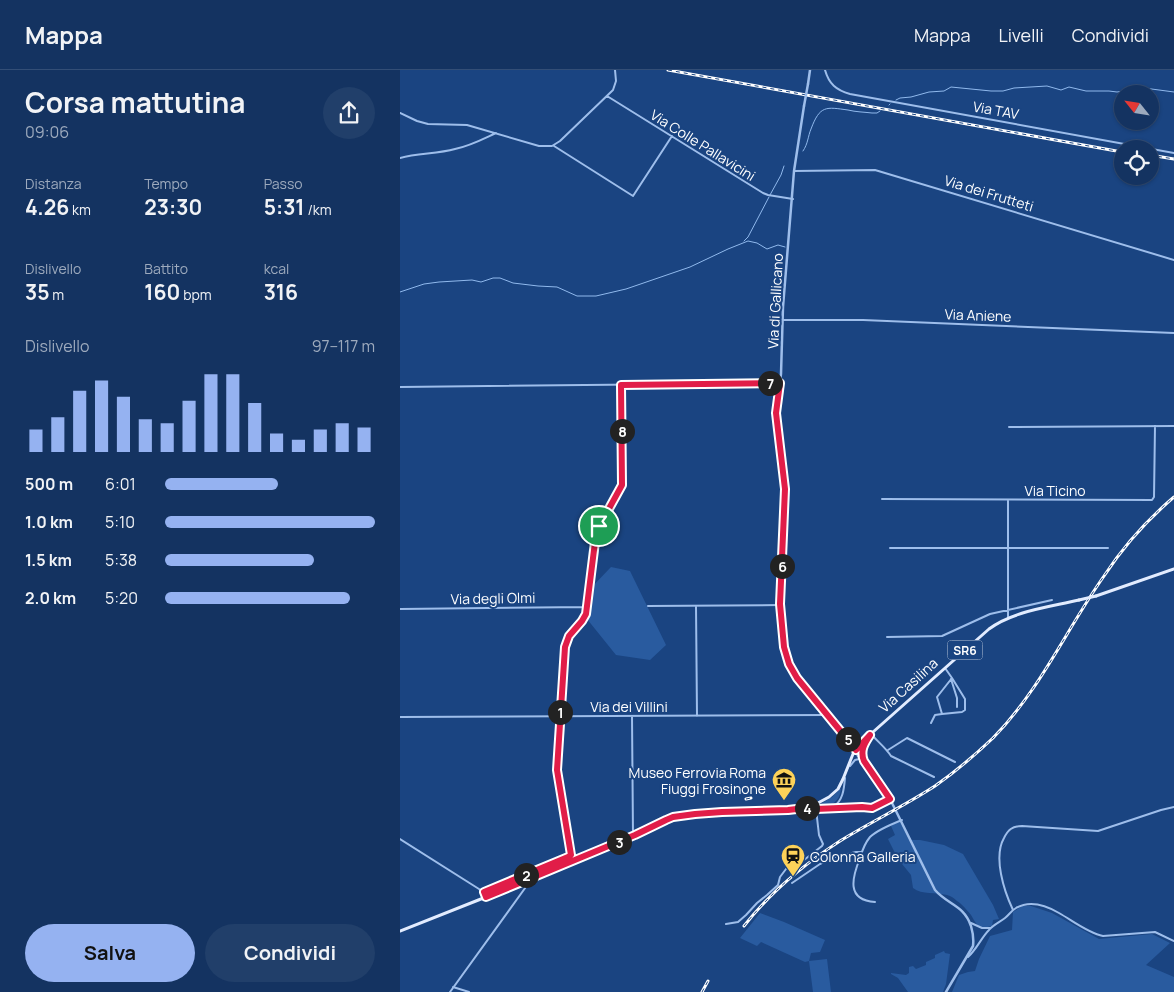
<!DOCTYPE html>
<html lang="it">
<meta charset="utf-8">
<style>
body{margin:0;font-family:Manrope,sans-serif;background:#213f6a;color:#f1f3f6;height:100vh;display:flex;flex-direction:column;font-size:19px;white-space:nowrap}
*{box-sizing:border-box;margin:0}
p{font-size:16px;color:#9daabd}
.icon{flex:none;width:28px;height:28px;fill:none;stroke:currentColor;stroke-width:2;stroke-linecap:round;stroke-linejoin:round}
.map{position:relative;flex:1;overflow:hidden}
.drawer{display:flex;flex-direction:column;background:#143361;width:400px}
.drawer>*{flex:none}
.needle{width:32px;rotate:300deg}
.tools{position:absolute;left:714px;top:15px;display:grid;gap:10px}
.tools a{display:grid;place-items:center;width:45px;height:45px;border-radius:50%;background:#143361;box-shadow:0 1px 4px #0004,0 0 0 1px #334e76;font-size:25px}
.pin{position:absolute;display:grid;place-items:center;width:42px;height:42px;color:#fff;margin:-21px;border:2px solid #fff;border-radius:50%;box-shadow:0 1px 5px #0007}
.km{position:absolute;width:25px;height:25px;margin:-12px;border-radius:50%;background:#222;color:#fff;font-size:14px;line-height:25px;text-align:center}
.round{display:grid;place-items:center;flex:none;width:52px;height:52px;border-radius:26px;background:#213f6a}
.head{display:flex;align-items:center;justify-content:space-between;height:85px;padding:0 25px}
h1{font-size:28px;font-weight:700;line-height:38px}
.stats{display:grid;grid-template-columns:repeat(3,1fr);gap:8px;height:85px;padding:5px 25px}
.stats div{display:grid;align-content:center}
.stats b{font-size:21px;font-weight:700}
.stats small{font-size:14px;font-weight:400}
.stats p{font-size:14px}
.chart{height:140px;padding:10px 25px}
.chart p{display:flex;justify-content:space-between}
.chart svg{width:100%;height:90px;margin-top:5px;stroke:#95b2f1;stroke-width:6}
.cta{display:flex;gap:10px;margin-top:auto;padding:10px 25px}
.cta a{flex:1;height:58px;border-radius:30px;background:#95b2f1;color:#111;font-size:20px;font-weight:700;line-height:58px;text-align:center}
.cta a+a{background:#213f6a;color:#f1f3f6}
ul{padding:0 25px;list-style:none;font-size:16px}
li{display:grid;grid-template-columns:80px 60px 1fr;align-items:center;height:38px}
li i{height:12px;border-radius:6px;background:#95b2f1}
header{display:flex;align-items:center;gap:30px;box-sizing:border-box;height:70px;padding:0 25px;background:#143361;border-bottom:1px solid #334e76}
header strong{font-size:24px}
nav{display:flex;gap:28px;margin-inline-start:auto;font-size:18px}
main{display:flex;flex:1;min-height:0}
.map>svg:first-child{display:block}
.green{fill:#295b9f}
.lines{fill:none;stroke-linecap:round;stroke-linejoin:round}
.stream{stroke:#90b9ed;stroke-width:1}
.minor{stroke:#9ebeeb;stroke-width:2}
.tertiary{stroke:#9ebeeb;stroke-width:2.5}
.primary{stroke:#e2ecff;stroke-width:3}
.rail-casing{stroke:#fff;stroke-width:3}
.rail{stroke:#1a4481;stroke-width:1;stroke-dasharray:4;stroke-linecap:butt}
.tertiary-bridge{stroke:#9ebeeb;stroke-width:2.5}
.primary-bridge{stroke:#e2ecff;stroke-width:3}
.route-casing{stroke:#fff;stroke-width:10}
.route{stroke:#e11d48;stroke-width:6}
.labels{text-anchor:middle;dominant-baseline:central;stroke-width:4;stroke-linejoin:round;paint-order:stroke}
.shield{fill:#1a4481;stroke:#bac7d9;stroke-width:1}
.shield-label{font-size:12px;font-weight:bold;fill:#fff}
.street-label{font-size:14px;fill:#fff;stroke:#1a4481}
.poi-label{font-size:14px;fill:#fff;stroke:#1a4481;text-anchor:end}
</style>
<header>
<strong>Mappa</strong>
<nav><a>Mappa</a><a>Livelli</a><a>Condividi</a></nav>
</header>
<main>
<section class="drawer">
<div class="head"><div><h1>Corsa mattutina</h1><p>09:06</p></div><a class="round"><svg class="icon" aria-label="share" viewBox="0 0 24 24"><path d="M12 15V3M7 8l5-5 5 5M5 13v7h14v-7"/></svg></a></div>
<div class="stats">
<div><p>Distanza</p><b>4.26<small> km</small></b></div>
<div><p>Tempo</p><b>23:30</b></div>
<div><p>Passo</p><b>5:31<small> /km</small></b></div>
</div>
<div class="stats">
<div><p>Dislivello</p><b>35<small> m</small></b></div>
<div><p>Battito</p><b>160<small> bpm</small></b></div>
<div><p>kcal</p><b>316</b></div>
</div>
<div class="chart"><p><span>Dislivello</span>97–117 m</p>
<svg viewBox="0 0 160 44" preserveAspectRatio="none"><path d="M5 44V33M15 44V27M25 44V14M35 44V9M45 44V17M55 44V28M65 44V30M75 44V19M85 44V6M95 44V6M105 44V20M115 44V35M125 44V38M135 44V33M145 44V30M155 44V32"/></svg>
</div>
<ul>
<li><b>500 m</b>6:01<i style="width:54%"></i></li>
<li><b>1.0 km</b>5:10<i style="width:100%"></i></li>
<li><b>1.5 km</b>5:38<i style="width:71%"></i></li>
<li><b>2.0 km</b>5:20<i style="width:88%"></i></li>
</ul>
<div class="cta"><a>Salva</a><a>Condividi</a></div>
</section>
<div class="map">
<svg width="774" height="922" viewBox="0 0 774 922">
<rect width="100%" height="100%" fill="#1a4481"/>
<!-- green -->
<path class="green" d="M 211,497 L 230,501 L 266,575 L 250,590 L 216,585 L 187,549 L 190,519 Z
M 441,718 C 440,733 430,737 416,737 L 432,727 Z
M 500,752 L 509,770 L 520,770 L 544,775 L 563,784 L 593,835 L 599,849 L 593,850 L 592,856 C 578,860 577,855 571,845 C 567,840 562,834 557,831 C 554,828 551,826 547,825 C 536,822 522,825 513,818 L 511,805 L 498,789 L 488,769 L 495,765 L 491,756 L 494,754 Z
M 622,836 L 631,836 L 652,843 L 699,869 L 752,864 L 770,873 L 746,895 L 774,907 L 774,922 L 552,922 L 559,905 L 568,902 L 575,901 L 579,889 L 590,866 L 612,860 L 613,842 Z
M 360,843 L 384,852 L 425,870 L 420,882 L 411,883 L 409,891 L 427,889 L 431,922 L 413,922 L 409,891 L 405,892 L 361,872 L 357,876 L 340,868 Z
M 544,881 L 545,883 L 550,884 L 546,914 L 543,922 L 508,922 L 498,908 L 491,904 L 491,903 L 506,905 L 509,903 L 509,897 L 513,896 L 516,899 L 526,895 L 526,892 L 535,888 L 535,885 Z"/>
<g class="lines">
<!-- stream -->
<path class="stream" d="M 496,30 L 500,28 L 511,27 L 529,22 L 544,21 L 551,17 L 591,21 L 603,21 L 614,18 L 647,16 L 661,20 L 669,17 L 686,21 L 709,21 L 717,22 L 744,18 L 774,22
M 489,35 L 490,34
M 403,81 C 408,74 408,66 411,59 C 420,35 426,37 448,40 C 456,42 464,42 472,43 L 477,43 L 480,41
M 370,125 L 381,105 L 384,96
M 344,171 L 348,167 L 369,127
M 0,222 L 24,214 L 39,212 L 72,210 L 81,212 L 93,208 L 100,208 L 113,213 L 138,216 L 157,217 L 177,226 L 196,226 L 226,219 L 290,197 L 328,179 L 348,171 L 357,173 L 367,179 L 378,175 L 385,177"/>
<!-- minor -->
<path class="minor" d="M 425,0 C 429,14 436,20 450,24 L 774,83
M 207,26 L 363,123 L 368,125 L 393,129
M 0,43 L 17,51 L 28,54 L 67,55 L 139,76 L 152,76 L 160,71 L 213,20 L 216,11 L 215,0
M 154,76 L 233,126 L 272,66
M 0,88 C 18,83 37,84 55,79 C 70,76 83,69 96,63
M 394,101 L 475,100 L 774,190
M 382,250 L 463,250 L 774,263
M 0,317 L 380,313
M 609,357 L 774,356
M 482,429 L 752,430 L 754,427 L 755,356
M 490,478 L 708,478
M 248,536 L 381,535
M 296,536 L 297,646
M 0,539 L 187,537
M 608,548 L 608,431
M 487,567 L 542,566 L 590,544 L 652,530
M 545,598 L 552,608 L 537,627 L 542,644 L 562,642 L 565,640 L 565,629 L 552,608
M 551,609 L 557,628 L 557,637
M 232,646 L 233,766
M 0,647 L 428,645
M 531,653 L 535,645 L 542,644
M 471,664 C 478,672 485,677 491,686 L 534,707
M 488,680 L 507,668 L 555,692
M 462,686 L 463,678 L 467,670
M 450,696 L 455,690 L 459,689
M 433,737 C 443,731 444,719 445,708
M 408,738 L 416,739 L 462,737 L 472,738 L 490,729
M 0,769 L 79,819 L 84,823 L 86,827
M 392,813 L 420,794 L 431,788 L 456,782 L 462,782
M 84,822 L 169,787 L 172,784 L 157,700 L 165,577 C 168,563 180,558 186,546 L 197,462 L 220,419 L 222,414 L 221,315
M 475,832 C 446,830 452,808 460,788 C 462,781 465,773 470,767 C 477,760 492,754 502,750
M 613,840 C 604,821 593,787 604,768 C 608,760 612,756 622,756 L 698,761 L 761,740 L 774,737
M 571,853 L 582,858 L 590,858
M 326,854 L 338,852 L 346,845 L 357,833 L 367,825 L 378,815 L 380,807 L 386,799 L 390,796 L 395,797 L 422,776 L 423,774 L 419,765 L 416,739
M 568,887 C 577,879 581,868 589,860 C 593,855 600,852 605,848 C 609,845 611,841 616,838 C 630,830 647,836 659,843 C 673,851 688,863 703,866 L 755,862 L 774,871
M 53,917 L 69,922
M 50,922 L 128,814 L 127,810"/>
<!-- tertiary -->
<path class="tertiary" d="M 408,14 L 410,0
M 404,36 L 394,101 L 383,237 L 381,304 L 376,339 L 385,423 L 381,535 L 383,569 L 384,577 L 389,594 L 397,608 L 462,686 L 464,691 L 492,733 L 535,820 C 548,835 564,835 571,856 C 573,863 574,868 573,876 L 546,922
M 456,680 L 458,686 L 462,690"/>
<!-- primary -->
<path class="primary" d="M 696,526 L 774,499
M 0,861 L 86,827 L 235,765 L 269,748 L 295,744 L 322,742 L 388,740 L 405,738 L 416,734 L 429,727 L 438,719 L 443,709 L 453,684 L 464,670 L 589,559 C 613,541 650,537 679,530"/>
<defs>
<path id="rail" d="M 268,0 L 722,82
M 750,85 L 774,89
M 346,729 L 351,728
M 344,856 C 370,823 404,794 440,771 C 471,752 504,736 535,716 C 555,702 575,685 593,668 C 640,620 666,560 704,506 C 723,477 747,450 774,427
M 302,922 L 308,911"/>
</defs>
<!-- rail casing -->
<use href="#rail" class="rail-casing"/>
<!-- rail -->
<use href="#rail" class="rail"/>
<!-- tertiary-bridge -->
<path class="tertiary-bridge" d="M 404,36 L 408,14"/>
<!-- primary-bridge -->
<path class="primary-bridge" d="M 679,530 L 696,526"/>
</g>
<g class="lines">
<defs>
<path id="route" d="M 380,313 L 376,343 L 385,419 L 380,534 L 384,577 L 389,594 L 397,608 L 456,680 L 470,665 C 464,674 460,681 464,691 L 490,729 L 472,738 L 462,737 L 416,739 L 405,738 L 388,740 L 322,742 L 295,744 L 273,747 L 266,750 L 235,765 L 86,827 L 84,822 L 168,787 L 171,785 L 157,700 L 165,577 L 169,566 L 182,551 L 186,544 L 196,464 L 200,455 L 222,415 L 221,315 Z"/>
</defs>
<!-- route casing -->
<use href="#route" class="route-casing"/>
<!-- route -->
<use href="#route" class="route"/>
</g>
<!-- icons -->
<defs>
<symbol id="museum-pin" viewBox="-11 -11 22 30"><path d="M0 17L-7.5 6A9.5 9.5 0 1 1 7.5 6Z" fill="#fdd259" stroke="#1a4481"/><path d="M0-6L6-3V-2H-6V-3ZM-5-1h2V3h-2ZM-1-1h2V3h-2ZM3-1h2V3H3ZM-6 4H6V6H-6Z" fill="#111"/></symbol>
<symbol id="station-pin" viewBox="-11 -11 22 30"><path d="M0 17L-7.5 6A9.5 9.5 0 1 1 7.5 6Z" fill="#fdd259" stroke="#1a4481"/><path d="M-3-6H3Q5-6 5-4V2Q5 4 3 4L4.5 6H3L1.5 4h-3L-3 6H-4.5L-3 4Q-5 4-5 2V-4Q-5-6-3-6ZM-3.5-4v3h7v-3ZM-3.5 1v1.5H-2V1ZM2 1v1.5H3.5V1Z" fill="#111"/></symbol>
</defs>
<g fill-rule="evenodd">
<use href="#museum-pin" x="370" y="696" width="28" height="38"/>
<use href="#station-pin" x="379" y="772" width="28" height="38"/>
</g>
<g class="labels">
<!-- shield labels -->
<rect class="shield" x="547.5" y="570.5" width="35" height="19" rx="4"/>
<g class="shield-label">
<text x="565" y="580">SR6</text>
</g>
<!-- street labels -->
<g class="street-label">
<text transform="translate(596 40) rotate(10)">Via TAV</text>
<text transform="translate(303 75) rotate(32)">Via Colle Pallavicini</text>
<text transform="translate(589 123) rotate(17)">Via dei Frutteti</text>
<text transform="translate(375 231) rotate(-87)">Via di Gallicano</text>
<text transform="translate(578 245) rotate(2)">Via Aniene</text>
<text x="655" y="420">Via Ticino</text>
<text transform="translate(93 528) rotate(-1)">Via degli Olmi</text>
<text transform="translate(508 615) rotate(-42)">Via Casilina</text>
<text x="229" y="636">Via dei Villini</text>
</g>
<!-- poi labels -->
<g class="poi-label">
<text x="366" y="702">Museo Ferrovia Roma<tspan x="366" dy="16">Fiuggi Frosinone</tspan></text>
<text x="410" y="786" text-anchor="start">Colonna Galleria</text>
</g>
</g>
</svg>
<div class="tools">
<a><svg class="needle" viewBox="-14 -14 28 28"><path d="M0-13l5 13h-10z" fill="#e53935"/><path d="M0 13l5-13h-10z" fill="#9daabd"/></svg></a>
<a><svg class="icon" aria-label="locate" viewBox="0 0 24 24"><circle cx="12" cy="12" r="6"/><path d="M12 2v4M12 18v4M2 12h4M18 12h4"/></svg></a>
</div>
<div class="pin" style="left:199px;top:456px;background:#1e9e55"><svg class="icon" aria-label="arrive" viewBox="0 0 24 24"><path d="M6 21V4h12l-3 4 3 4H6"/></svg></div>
<b class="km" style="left:160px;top:642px">1</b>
<b class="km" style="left:126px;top:805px">2</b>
<b class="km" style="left:219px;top:772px">3</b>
<b class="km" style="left:407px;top:738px">4</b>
<b class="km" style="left:448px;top:669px">5</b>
<b class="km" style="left:382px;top:496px">6</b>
<b class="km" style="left:370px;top:313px">7</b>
<b class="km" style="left:222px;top:361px">8</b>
</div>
</main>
